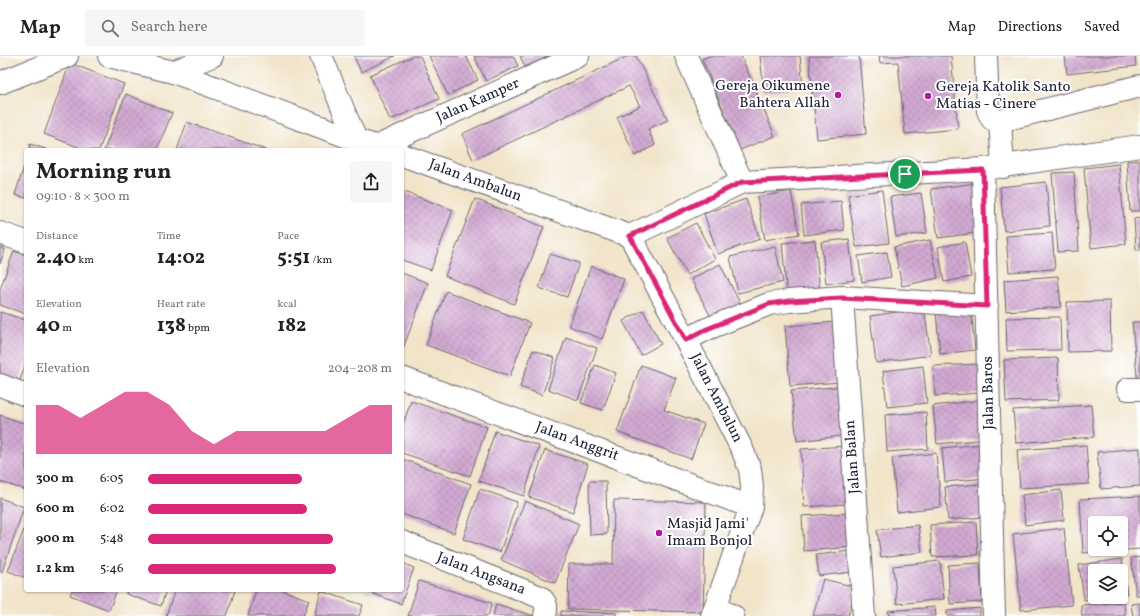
<!DOCTYPE html>
<meta charset="utf-8">
<style>
body{margin:0;font-family:Vollkorn,serif;background:#f6f6f6;color:#202124;height:100vh;display:flex;flex-direction:column;font-size:15px;white-space:nowrap}
*{box-sizing:border-box;margin:0}
p{font-size:13px;color:#757577}
.icon{flex:none;width:22px;height:22px;fill:none;stroke:currentColor;stroke-width:2;stroke-linecap:round;stroke-linejoin:round}
.map{position:relative;flex:1;overflow:hidden}
.sheet{position:absolute;left:24px;top:92px;width:380px;height:444px;display:flex;flex-direction:column;background:#fff;border-radius:4px;box-shadow:0 1px 3px #0004}
.sheet>*{flex:none}
.controls{position:absolute;left:1088px;top:460px;display:grid;gap:8px}
.controls a{display:grid;place-items:center;width:40px;height:40px;border-radius:4px;background:#fff;box-shadow:0 1px 3px #0004;font-size:20px}
.pin{position:absolute;display:grid;place-items:center;width:34px;height:34px;color:#fff;margin:-17px;border:2px solid #fff;border-radius:50%;box-shadow:0 1px 4px #0007}
.round{display:grid;place-items:center;flex:none;width:42px;height:42px;border-radius:4px;background:#f6f6f6}
.summary{display:flex;align-items:center;justify-content:space-between;height:68px;padding:0 12px}
h1{font-size:22px;font-weight:700;line-height:30px}
.figures{display:grid;grid-template-columns:repeat(3,1fr);gap:6px;height:68px;padding:4px 12px}
.figures div{display:grid;align-content:center}
.figures b{font-size:20px;font-weight:700}
.figures small{font-size:11px;font-weight:400}
.figures p{font-size:11px}
.chart{height:112px;padding:8px 12px}
.chart p{display:flex;justify-content:space-between}
.chart svg{width:100%;height:72px;margin-top:4px;fill:#db2777;opacity:.7}
ul{padding:0 12px;list-style:none;font-size:13px}
li{display:grid;grid-template-columns:64px 48px 1fr;align-items:center;height:30px}
li i{height:10px;border-radius:5px;background:#db2777}
header{display:flex;align-items:center;gap:24px;box-sizing:border-box;height:56px;padding:0 20px;background:#fff;border-bottom:1px solid #e0e0e0}
header strong{font-size:19px}
nav{display:flex;gap:22px;margin-inline-start:auto;font-size:14px}
.search{width:280px;height:36px;background:#f6f6f6;display:flex;align-items:center;gap:10px;box-sizing:border-box;padding:0 14px;border-radius:4px;color:#757577;font-size:15px}
.map>svg:first-child{display:block}
.building{fill:url(#building-cross-hatch);fill-rule:evenodd}
.lines{fill:none;stroke-linecap:round;stroke-linejoin:round}
.minor-casing{stroke:#6a666d;stroke-width:24}
.minor{stroke:#fff;stroke-width:22}
.route-casing{stroke:#fff;stroke-width:8}
.route{stroke:#db2777;stroke-width:5}
.poi-dot{fill:#b5179e;stroke:#fff;stroke-width:1.5}
.labels{text-anchor:middle;dominant-baseline:central;stroke-width:4;stroke-linejoin:round;paint-order:stroke}
.poi-label{font-size:15px;fill:#22223b;stroke:#fff;text-anchor:start}
.street-label{font-size:15px;fill:#22223b;stroke:#fff}
</style>
<header>
<strong>Map</strong>
<div class="search"><svg class="icon" aria-label="search" viewBox="0 0 24 24"><circle cx="10" cy="10" r="6"/><path d="M15 15l6 6"/></svg>Search here</div>
<nav><a>Map</a><a>Directions</a><a>Saved</a></nav>
</header>
<div class="map">
<svg width="1140" height="560" viewBox="0 0 1140 560">
<defs>
<pattern id="building-cross-hatch" width="8" height="8" patternUnits="userSpaceOnUse"><rect width="8" height="8" fill="#d2a9d2"/><path d="M0 0l8 8M0 8l8-8" fill="none" stroke="#b491b5"/></pattern>
</defs>
<rect width="100%" height="100%" fill="#fff"/>
<filter id="ink" filterUnits="userSpaceOnUse"><feTurbulence type="fractalNoise" baseFrequency=".025" numOctaves="2"/><feDisplacementMap in="SourceGraphic" scale="8" xChannelSelector="R" yChannelSelector="G"/><feConvolveMatrix kernelMatrix="1 2 1 2 8 2 1 2 1" color-interpolation-filters="sRGB"/></filter>
<filter id="wash" filterUnits="userSpaceOnUse"><feTurbulence type="fractalNoise" baseFrequency=".012" numOctaves="4" result="noise"/><feDisplacementMap in="SourceGraphic" scale="16" xChannelSelector="R" yChannelSelector="G"/><feGaussianBlur stdDeviation="0.9" result="paint"/><feColorMatrix in="noise" values="0 0 0 0 0 0 0 0 0 0 0 0 0 0 0 0 0 1.4 0 .05"/><feComposite in="paint" operator="in"/></filter>
<g filter="url(#wash)">
<rect width="100%" height="100%" fill="#f1e4c9"/>
<g id="blocks">
<!-- building -->
<path class="building" d="M 354,0 L 395,0 L 361,16 Z
M 413,0 L 420,0 L 439,43 L 390,64 L 370,19 Z
M 429,0 L 466,0 L 478,24 L 448,39 Z
M 474,0 L 513,0 L 518,10 L 486,25 Z
M 520,0 L 550,0 L 525,11 Z
M 628,0 L 636,0 L 668,64 L 648,73 L 655,89 L 635,100 L 617,61 L 640,50 L 629,30 L 473,104 L 462,78 Z
M 709,0 L 741,0 L 775,80 L 740,94 L 702,3 Z
M 760,0 L 800,0 L 803,32 L 764,36 Z
M 809,0 L 859,0 L 866,78 L 817,83 Z
M 879,0 L 951,0 L 958,73 L 905,78 L 898,6 L 880,7 Z
M 1065,0 L 1135,0 L 1136,10 L 1067,18 Z
M 70,7 L 124,28 L 99,94 L 86,94 L 44,78 Z
M 126,38 L 172,57 L 157,94 L 104,94 Z
M 187,66 L 266,94 L 177,94 Z
M 30,88 L 49,94 L 29,94 Z
M 26,104 L 26,142 L 15,139 Z
M 1140,104 L 1140,155 L 1130,155 L 1127,105 Z
M 1119,108 L 1126,188 L 1091,192 L 1084,112 Z
M 1074,116 L 1079,195 L 1058,196 L 1052,117 Z
M 1046,126 L 1050,170 L 1004,175 L 1000,131 Z
M 976,127 L 983,176 L 938,182 L 931,133 Z
M 882,134 L 889,187 L 856,191 L 848,139 Z
M 402,135 L 453,154 L 431,214 L 402,204 Z
M 791,135 L 799,178 L 765,184 L 757,141 Z
M 921,137 L 927,177 L 896,181 L 890,141 Z
M 475,143 L 544,171 L 514,248 L 445,220 Z
M 746,143 L 760,183 L 718,198 L 704,158 Z
M 841,145 L 844,174 L 804,179 L 801,149 Z
M 1140,162 L 1140,194 L 1136,194 L 1134,163 Z
M 696,167 L 715,203 L 687,219 L 667,182 Z
M 1052,177 L 1055,213 L 1009,216 L 1006,180 Z
M 849,183 L 854,224 L 826,228 L 821,186 Z
M 815,184 L 820,237 L 787,240 L 782,187 Z
M 930,184 L 938,222 L 902,230 L 894,191 Z
M 965,186 L 971,221 L 944,226 L 938,191 Z
M 775,190 L 783,226 L 738,237 L 730,201 Z
M 0,191 L 5,193 L 0,208 Z
M 14,195 L 26,199 L 26,258 L 0,249 L 0,233 Z
M 887,196 L 891,221 L 862,226 L 858,200 Z
M 550,198 L 579,207 L 567,241 L 539,232 Z
M 720,208 L 741,249 L 712,263 L 691,223 Z
M 591,210 L 624,223 L 602,283 L 569,270 Z
M 402,217 L 428,227 L 402,295 Z
M 1058,220 L 1061,251 L 1006,255 L 1004,224 Z
M 446,235 L 530,267 L 510,320 L 426,289 Z
M 1110,245 L 1111,295 L 1068,296 L 1067,246 Z
M 924,252 L 931,299 L 876,307 L 870,260 Z
M 971,252 L 975,294 L 940,298 L 936,256 Z
M 643,254 L 661,288 L 641,299 L 623,265 Z
M 0,256 L 26,264 L 26,307 L 19,327 L 0,321 Z
M 1060,261 L 1061,294 L 1007,295 L 1006,262 Z
M 836,266 L 840,326 L 790,330 L 785,270 Z
M 1132,266 L 1140,266 L 1140,331 L 1138,331 Z
M 566,281 L 597,292 L 578,344 L 548,333 Z
M 533,294 L 555,302 L 542,339 L 520,331 Z
M 1058,302 L 1059,344 L 1006,346 L 1004,304 Z
M 981,308 L 982,337 L 935,340 L 933,310 Z
M 595,309 L 616,317 L 603,354 L 581,347 Z
M 641,309 L 676,322 L 664,354 L 704,368 L 691,403 L 617,376 Z
M 923,310 L 927,347 L 887,351 L 883,315 Z
M 844,330 L 850,379 L 797,385 L 791,335 Z
M 981,344 L 986,383 L 937,388 L 933,350 Z
M 411,345 L 487,371 L 470,420 L 402,397 L 402,371 Z
M 1091,349 L 1094,381 L 1016,387 L 1013,354 Z
M 926,356 L 928,393 L 887,396 L 885,359 Z
M 0,359 L 26,368 L 26,434 L 0,426 Z
M 495,375 L 539,390 L 524,440 L 479,425 Z
M 983,388 L 986,422 L 945,426 L 942,392 Z
M 1086,389 L 1089,428 L 1020,432 L 1017,394 Z
M 846,390 L 848,448 L 804,451 L 801,393 Z
M 1140,392 L 1140,430 L 1101,433 L 1097,396 Z
M 545,394 L 588,408 L 573,456 L 529,441 Z
M 936,397 L 941,451 L 897,456 L 892,402 Z
M 402,403 L 471,428 L 454,477 L 402,458 Z
M 589,425 L 606,425 L 607,478 L 590,479 Z
M 982,428 L 985,461 L 948,464 L 945,431 Z
M 480,433 L 517,446 L 500,496 L 463,483 Z
M 1061,434 L 1064,464 L 1025,469 L 1022,439 Z
M 1140,440 L 1140,493 L 1083,497 L 1080,443 ZM 1095,467 L 1121,467 L 1121,493 L 1095,493 Z
M 0,442 L 24,451 L 2,516 L 0,516 Z
M 614,444 L 706,446 L 703,556 L 568,553 L 569,508 L 613,508 Z
M 525,445 L 579,468 L 555,527 L 501,504 Z
M 850,457 L 853,491 L 804,495 L 802,460 Z
M 976,466 L 978,499 L 932,501 L 930,469 Z
M 26,468 L 26,522 L 8,515 Z
M 918,469 L 922,496 L 881,501 L 877,474 Z
M 1064,472 L 1072,549 L 1021,554 L 1013,478 Z
M 850,495 L 853,516 L 819,520 L 816,499 Z
M 1140,501 L 1140,539 L 1136,539 L 1131,502 Z
M 1122,503 L 1127,538 L 1121,539 L 1121,515 L 1095,515 L 1095,541 L 1101,542 L 1084,544 L 1079,509 Z
M 940,505 L 944,543 L 897,548 L 893,510 Z
M 402,507 L 414,512 L 401,548 L 363,534 L 402,534 Z
M 980,507 L 982,546 L 950,548 L 948,509 Z
M 823,523 L 856,531 L 848,560 L 813,560 Z
M 419,525 L 492,547 L 488,560 L 408,560 Z
M 72,534 L 117,534 L 109,554 L 70,539 Z
M 127,534 L 166,534 L 161,550 L 126,538 Z
M 175,534 L 235,534 L 227,560 L 166,560 Z
M 256,534 L 282,534 L 309,544 L 303,560 L 248,560 Z
M 321,535 L 363,549 L 359,560 L 314,560 Z
M 1124,546 L 1125,560 L 1082,560 L 1081,549 Z
M 1140,547 L 1140,560 L 1133,560 L 1131,548 Z
M 496,548 L 534,560 L 493,560 Z
M 935,551 L 936,560 L 889,560 L 888,555 Z
M 980,552 L 980,560 L 947,560 L 947,555 Z
M 561,555 L 616,557 L 616,560 L 561,560 Z"/>
</g>
</g>
<g filter="url(#ink)">
<use href="#blocks" fill-opacity="0" stroke="#6a666d" stroke-width="1"/>
<g class="lines">
<defs>
<path id="minor" d="M 109,0 L 173,16 L 356,84 L 388,94
M 321,0 L 356,84
M 686,0 L 742,126
M 986,0 L 988,55 L 992,63 L 1000,65 L 1140,30
M 173,16 L 212,0
M 0,27 L 67,0
M 1000,65 L 1003,111
M 378,90 L 578,0
M 402,99 L 630,180 L 686,284 L 742,393 L 750,413 L 752,430 L 751,451 L 712,560
M 983,113 L 994,560
M 0,177 L 26,186
M 630,180 L 742,126 L 983,113 L 1140,90
M 842,241 L 864,560
M 686,284 L 707,273 L 769,248 L 789,245 L 842,241 L 987,250
M 402,322 L 751,451
M 0,329 L 26,339
M 1128,333 L 1140,333
M 402,486 L 540,541 C 547,547 547,551 545,560
M 715,551 L 733,560"/>
</defs>
<!-- minor casing -->
<use href="#minor" class="minor-casing"/>
<!-- minor -->
<use href="#minor" class="minor"/>
</g>
</g>
<g class="lines" filter="url(#ink)">
<defs>
<path id="route" d="M 983,114 L 987,250 L 842,242 L 789,245 L 769,248 L 707,273 L 686,284 L 630,180 L 742,126 Z"/>
</defs>
<!-- route casing -->
<use href="#route" class="route-casing"/>
<!-- route -->
<use href="#route" class="route"/>
</g>
<!-- markers -->
<g class="poi-dot">
<circle cx="838" cy="39" r="4"/>
<circle cx="928" cy="40" r="4"/>
<circle cx="659" cy="477" r="4"/>
</g>
<g class="labels">
<!-- poi labels -->
<g class="poi-label">
<text x="830" y="30" text-anchor="end">Gereja Oikumene<tspan x="830" dy="17">Bahtera Allah</tspan></text>
<text x="936" y="31">Gereja Katolik Santo<tspan x="936" dy="17">Matias - Cinere</tspan></text>
<text x="667" y="468">Masjid Jami'<tspan x="667" dy="17">Imam Bonjol</tspan></text>
</g>
<!-- street labels -->
<g class="street-label">
<text transform="translate(478 45) rotate(-24)">Jalan Kamper</text>
<text transform="translate(475 125) rotate(20)">Jalan Ambalun</text>
<text transform="translate(989 337) rotate(-91)">Jalan Baros</text>
<text transform="translate(716 342) rotate(63)">Jalan Ambalun</text>
<text transform="translate(577 386) rotate(20)">Jalan Anggrit</text>
<text transform="translate(853 401) rotate(-94)">Jalan Balan</text>
<text transform="translate(481 518) rotate(21)">Jalan Angsana</text>
</g>
</g>
</svg>
<div class="controls">
<a><svg class="icon" aria-label="locate" viewBox="0 0 24 24"><circle cx="12" cy="12" r="6"/><path d="M12 2v4M12 18v4M2 12h4M18 12h4"/></svg></a>
<a><svg class="icon" aria-label="layers" viewBox="0 0 24 24"><path d="M12 4l9 5-9 5-9-5zM3 14l9 5 9-5"/></svg></a>
</div>
<div class="pin" style="left:905px;top:118px;background:#1e9e55"><svg class="icon" aria-label="arrive" viewBox="0 0 24 24"><path d="M6 21V4h12l-3 4 3 4H6"/></svg></div>
<section class="sheet">
<div class="summary"><div><h1>Morning run</h1><p>09:10 · 8 × 300 m</p></div><a class="round"><svg class="icon" aria-label="share" viewBox="0 0 24 24"><path d="M12 15V3M7 8l5-5 5 5M5 13v7h14v-7"/></svg></a></div>
<div class="figures">
<div><p>Distance</p><b>2.40<small> km</small></b></div>
<div><p>Time</p><b>14:02</b></div>
<div><p>Pace</p><b>5:51<small> /km</small></b></div>
</div>
<div class="figures">
<div><p>Elevation</p><b>40<small> m</small></b></div>
<div><p>Heart rate</p><b>138<small> bpm</small></b></div>
<div><p>kcal</p><b>182</b></div>
</div>
<div class="chart"><p><span>Elevation</span>204–208 m</p>
<svg viewBox="0 0 160 44" preserveAspectRatio="none"><path d="M0 44V14L10 14L20 22L30 14L40 6L50 6L60 14L70 30L80 38L90 30L100 30L110 30L120 30L130 30L140 22L150 14L160 14V44z"/></svg>
</div>
<ul>
<li><b>300 m</b>6:05<i style="width:63%"></i></li>
<li><b>600 m</b>6:02<i style="width:65%"></i></li>
<li><b>900 m</b>5:48<i style="width:76%"></i></li>
<li><b>1.2 km</b>5:46<i style="width:77%"></i></li>
</ul>
</section>
</div>
